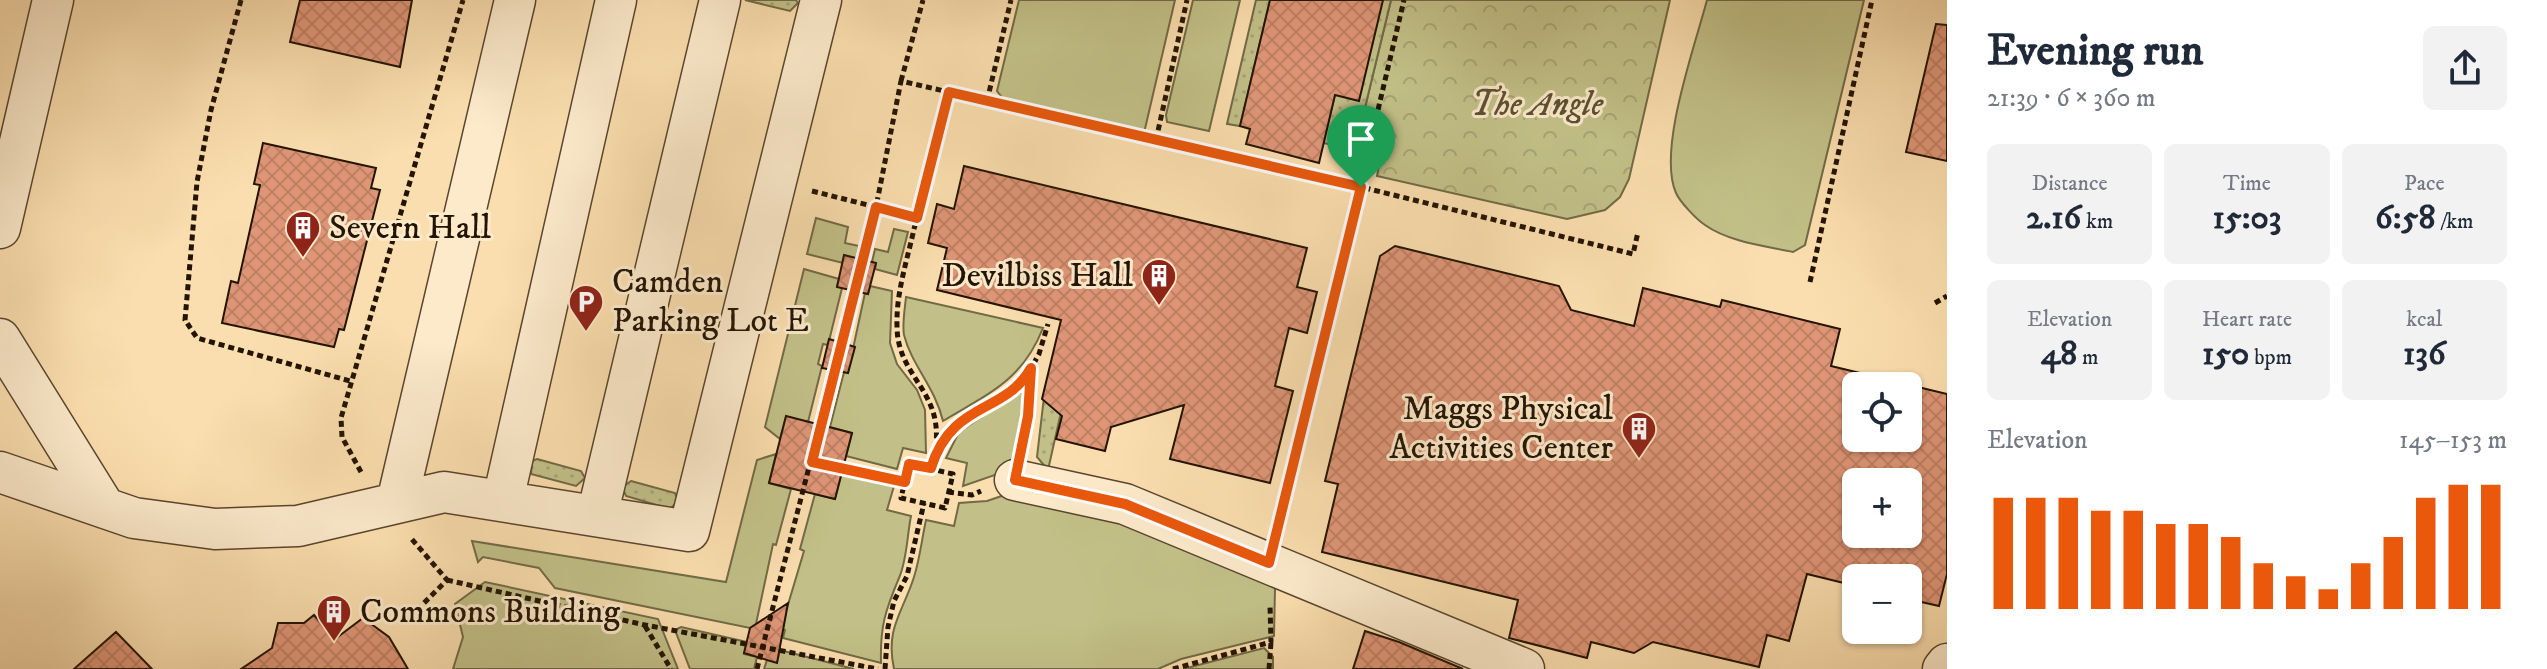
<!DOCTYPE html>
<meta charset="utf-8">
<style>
body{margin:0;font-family:"IM FELL DW Pica",serif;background:#f2f2f3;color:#1f2937;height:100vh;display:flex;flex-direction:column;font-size:30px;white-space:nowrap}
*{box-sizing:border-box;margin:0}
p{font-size:26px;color:#747a83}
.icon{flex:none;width:44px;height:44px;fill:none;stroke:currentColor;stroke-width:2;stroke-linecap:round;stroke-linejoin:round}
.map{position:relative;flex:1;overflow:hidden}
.panel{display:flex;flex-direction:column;background:#fff;width:600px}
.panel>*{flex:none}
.tools{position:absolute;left:1842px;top:372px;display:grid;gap:16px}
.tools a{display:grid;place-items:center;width:80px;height:80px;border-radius:12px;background:#fff;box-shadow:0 2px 6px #0004;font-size:40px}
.pin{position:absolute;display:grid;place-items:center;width:68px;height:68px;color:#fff;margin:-82px -34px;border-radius:50% 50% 50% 0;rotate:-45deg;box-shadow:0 0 8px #0007}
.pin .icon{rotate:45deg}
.round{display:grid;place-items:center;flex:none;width:84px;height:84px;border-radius:12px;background:#f2f2f3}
.overview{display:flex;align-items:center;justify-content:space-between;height:136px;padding:0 40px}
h1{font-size:44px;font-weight:700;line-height:60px}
.stats{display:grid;grid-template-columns:repeat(3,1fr);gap:12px;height:136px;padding:8px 40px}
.stats div{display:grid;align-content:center;border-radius:12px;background:#f2f2f3;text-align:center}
.stats b{font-size:34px;font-weight:700}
.stats small{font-size:22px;font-weight:400}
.stats p{font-size:22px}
.chart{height:224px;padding:16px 40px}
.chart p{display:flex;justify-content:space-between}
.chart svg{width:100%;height:144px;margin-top:8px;stroke:#ea580c;stroke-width:6}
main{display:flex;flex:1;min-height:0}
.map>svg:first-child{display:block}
.grass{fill:#c2c088;stroke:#726a45;stroke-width:2}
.park{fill:url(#park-crowns);stroke:#726a45;stroke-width:2}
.garden{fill:url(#garden-dots);stroke:#726a45;stroke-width:2}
.building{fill:url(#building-cross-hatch);stroke:#231402;stroke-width:2;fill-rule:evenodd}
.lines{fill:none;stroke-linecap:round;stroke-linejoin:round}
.minor-casing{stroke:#59462d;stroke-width:43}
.path{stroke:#231402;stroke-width:5;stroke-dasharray:6 4;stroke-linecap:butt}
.minor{stroke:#fceacb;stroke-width:40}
.route-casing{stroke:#fff;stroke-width:16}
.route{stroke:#ea580c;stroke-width:10}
.labels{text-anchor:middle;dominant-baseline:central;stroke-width:6;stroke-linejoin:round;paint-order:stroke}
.park-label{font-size:34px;font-style:italic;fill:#5b5031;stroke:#fceacb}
.poi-label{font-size:34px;fill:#231402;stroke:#fceacb;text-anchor:start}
</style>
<main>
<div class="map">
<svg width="1947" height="669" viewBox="0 0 1947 669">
<defs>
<pattern id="park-crowns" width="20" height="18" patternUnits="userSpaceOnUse" patternTransform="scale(2)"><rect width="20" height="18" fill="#c2c088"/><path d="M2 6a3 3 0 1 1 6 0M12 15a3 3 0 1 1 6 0" fill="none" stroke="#a6a474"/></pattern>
<pattern id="garden-dots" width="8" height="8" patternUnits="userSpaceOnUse" patternTransform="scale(2)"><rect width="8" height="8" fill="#c2c088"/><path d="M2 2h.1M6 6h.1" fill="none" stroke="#a6a474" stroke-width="1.8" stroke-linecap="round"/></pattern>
<pattern id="building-cross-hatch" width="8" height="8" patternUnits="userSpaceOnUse" patternTransform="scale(2)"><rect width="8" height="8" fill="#df9677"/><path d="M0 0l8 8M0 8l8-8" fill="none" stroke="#bf8065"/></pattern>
</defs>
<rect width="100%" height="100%" fill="#fbdeaf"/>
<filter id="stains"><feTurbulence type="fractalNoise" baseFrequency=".0025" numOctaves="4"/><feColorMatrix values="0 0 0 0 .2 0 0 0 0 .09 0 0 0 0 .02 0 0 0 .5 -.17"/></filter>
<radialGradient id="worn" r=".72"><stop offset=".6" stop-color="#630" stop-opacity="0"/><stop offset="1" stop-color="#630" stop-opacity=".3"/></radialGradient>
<!-- grass -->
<path class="grass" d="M 1019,0 L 1175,0 L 1144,133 L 1136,138 L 1009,106 L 997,91 Z
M 1193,0 L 1240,0 L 1209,131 L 1167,122 L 1166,115 Z
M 1707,0 L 1864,0 L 1805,245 L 1793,252 C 1765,246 1729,242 1705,225 C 1696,219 1680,202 1676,193 C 1657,150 1695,46 1707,0 Z
M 816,218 L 848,227 L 845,243 L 859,246 L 856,258 L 843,263 L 807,254 Z
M 894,229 L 908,232 L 897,275 L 875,269 L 876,264 L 872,262 L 875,249 L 888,252 Z
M 804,269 L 839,279 L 837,286 L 842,288 L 828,345 L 823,344 L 818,364 L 822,366 L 808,422 L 786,417 L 780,439 L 765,427 Z
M 870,286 L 892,291 L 890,343 L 897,364 L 917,390 L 925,410 L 926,453 L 903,448 L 897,469 L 846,456 L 852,433 L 830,427 L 844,372 L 848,372 L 865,293 L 868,294 Z
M 906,297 L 1043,328 C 1022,381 989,393 943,421 C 935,387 912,366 904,335 C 902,324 905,308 906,297 Z
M 1019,392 L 1025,395 L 1019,452 L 995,475 L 963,486 L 967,463 L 946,458 L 959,432 Z
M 776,454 L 769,483 L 791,489 L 776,545 L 773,544 L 756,624 L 750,628 L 555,588 L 539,568 L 483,557 L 478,562 L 472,541 L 726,582 L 757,460 Z
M 842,472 L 894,486 L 887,510 L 911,516 C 907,536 907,560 899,578 C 885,611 880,627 881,663 L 783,638 L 785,630 L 781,628 L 804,551 L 800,549 L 815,494 L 835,499 Z
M 1022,489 L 1269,573 L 1275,589 L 1274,636 L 1181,659 L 1158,669 L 894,669 C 885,628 903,612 914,577 C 920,558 922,538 926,520 L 954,526 L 959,503 L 987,501 Z
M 485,582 L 658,619 L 678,669 L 453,669 L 463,637 L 455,604 Z
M 681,627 L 747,642 L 744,654 L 757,657 L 754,669 L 690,669 L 675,630 Z
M 1264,648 L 1273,657 L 1273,669 L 1183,669 Z
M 780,650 L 854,669 L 764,669 L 767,660 L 777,662 Z"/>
<!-- park -->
<path class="park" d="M 1391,0 L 1670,0 L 1629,179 L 1620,197 L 1605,210 L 1567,219 L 1377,176 L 1381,156 L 1355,149 Z"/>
<!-- garden -->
<path class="garden" d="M 745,0 L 796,0 L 798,3 L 790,11 Z
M 1256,0 L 1270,0 L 1240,126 L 1227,124 Z
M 1377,0 L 1391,0 L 1355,149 L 1323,143 L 1335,95 Z
M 1044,397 L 1061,412 L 1048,470 L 1037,457 Z
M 537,459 L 581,471 L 585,478 L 576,486 L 531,474 L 532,461 Z
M 631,481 L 675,493 L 678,501 L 670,509 L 626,496 L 622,487 Z"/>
<!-- building -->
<path class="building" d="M 300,0 L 412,0 L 400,67 L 290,42 Z
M 1270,0 L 1383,0 L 1359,101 L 1335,95 L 1319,163 L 1246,144 L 1250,129 L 1240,126 Z
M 1936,24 L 1947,25 L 1947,161 L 1906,152 Z
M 263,143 L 376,168 L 371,188 L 380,190 L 344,330 L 339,329 L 334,347 L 222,323 L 231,281 L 238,283 L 260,185 L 254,184 Z
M 964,166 L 1307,248 L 1297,287 L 1317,292 L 1307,333 L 1289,328 L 1275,386 L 1293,391 L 1270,483 L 1170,459 L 1184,405 L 1111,427 L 1105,451 L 1056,439 L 1062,416 L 1042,399 L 1061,320 L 937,290 L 947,248 L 928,243 L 937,204 L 954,209 Z
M 1395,246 L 1559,286 L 1571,310 L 1634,326 L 1643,288 L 1720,307 L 1722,300 L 1840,329 L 1831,366 L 1947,394 L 1947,574 L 1939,606 L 1908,599 L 1908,578 L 1856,578 L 1856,586 L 1807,574 L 1789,641 L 1767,635 L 1759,667 L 1653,642 L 1634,653 L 1591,642 L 1587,658 L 1509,638 L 1518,600 L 1322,552 L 1338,484 L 1325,481 L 1380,256 ZM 1856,386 L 1908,386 L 1908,438 L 1856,438 ZM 1856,482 L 1908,482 L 1908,534 L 1856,534 Z
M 844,255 L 876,263 L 868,294 L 837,287 Z
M 829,339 L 855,347 L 848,373 L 822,368 Z
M 786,416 L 852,433 L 835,499 L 769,483 Z
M 788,603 L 777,663 L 744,653 L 750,628 Z
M 314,615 L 335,639 L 363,618 L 389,637 L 408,669 L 241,669 L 272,648 L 278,623 L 304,623 Z
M 1365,631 L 1399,642 L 1463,669 L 1353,669 Z
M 116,632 L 152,669 L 74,669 Z"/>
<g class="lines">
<defs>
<path id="minor" d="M 0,228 L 53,0
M 0,339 L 105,508
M 0,472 L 134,518 L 215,529 L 298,526 L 444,492 L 689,531 L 821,0
M 1015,480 L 1125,504 L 1524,669
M 503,500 L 616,0
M 397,502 L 515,0
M 597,516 L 720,0
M 1943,669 L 1947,664"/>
</defs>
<!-- minor casing -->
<use href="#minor" class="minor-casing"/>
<!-- path -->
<path class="path" d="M 241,0 L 211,110 L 197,182 L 185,320 L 197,338 L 350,381
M 901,81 L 923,0
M 987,101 L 1011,0
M 1156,140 L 1187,0
M 812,191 L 876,207 L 901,81 L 1361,187 L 1633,254 L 1638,232
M 1810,282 L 1872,0
M 1935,303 L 1947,296
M 1022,447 L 1031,398 L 1031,368
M 938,448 L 958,423 L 1014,390 L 1027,376 L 1039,354 L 1048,324
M 812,462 L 905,482
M 909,464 L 953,474 L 945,508 L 901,498 Z
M 931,468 C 954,392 897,383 897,326 C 896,293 907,261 914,229 C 926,184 937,138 949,92
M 361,472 L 342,437 L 341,418 L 463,0
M 948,492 L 972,495 L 981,491
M 1279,528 L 1404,0
M 447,580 L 645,625 L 878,669
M 410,617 L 447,580 L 410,537
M 645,626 L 671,669
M 757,669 L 876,207 L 917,218
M 885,669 L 888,627 L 894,601 L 907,576 L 924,503
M 1173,669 L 1271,642 L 1270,605
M 1269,669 L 1271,642"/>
<!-- minor -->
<use href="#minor" class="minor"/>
</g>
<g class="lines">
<defs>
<path id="route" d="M 949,92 L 1361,187 L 1269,563 L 1125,504 L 1015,480 L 1028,416 L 1031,368 C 1005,415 952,400 931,468 L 909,464 L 905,482 L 812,462 L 876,207 L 917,218 Z"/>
</defs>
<!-- route casing -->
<use href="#route" class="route-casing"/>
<!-- route -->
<use href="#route" class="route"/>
</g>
<!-- icons -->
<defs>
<symbol id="building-pin" viewBox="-11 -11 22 30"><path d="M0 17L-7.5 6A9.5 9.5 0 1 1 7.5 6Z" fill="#8f2418" stroke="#fceacb"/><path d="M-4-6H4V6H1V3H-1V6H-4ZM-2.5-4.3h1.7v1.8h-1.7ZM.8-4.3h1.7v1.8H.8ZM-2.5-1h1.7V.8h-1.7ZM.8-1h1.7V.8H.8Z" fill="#fff"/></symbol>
<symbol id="parking-pin" viewBox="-11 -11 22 30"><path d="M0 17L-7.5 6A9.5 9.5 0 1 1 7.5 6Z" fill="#8f2418" stroke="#fceacb"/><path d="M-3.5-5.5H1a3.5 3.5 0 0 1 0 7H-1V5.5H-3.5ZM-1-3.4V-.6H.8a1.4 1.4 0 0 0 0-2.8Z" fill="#fff"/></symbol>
</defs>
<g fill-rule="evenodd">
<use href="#building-pin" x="283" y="208" width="40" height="54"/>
<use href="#building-pin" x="1139" y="256" width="40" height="54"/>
<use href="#parking-pin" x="566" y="282" width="40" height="54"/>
<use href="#building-pin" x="1619" y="409" width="40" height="54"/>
<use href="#building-pin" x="314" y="592" width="40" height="54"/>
</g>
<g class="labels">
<!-- park labels -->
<g class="park-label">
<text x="1537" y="105">The Angle</text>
</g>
<!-- poi labels -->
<g class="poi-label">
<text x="329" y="228">Severn Hall</text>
<text x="1133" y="276" text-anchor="end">Devilbiss Hall</text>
<text x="612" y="282">Camden<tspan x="612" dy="39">Parking Lot E</tspan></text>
<text x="1613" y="409" text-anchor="end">Maggs Physical<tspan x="1613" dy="39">Activities Center</tspan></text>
<text x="360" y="612">Commons Building</text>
</g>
</g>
<rect width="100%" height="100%" filter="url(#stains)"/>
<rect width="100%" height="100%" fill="url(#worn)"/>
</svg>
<div class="tools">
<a><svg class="icon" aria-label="locate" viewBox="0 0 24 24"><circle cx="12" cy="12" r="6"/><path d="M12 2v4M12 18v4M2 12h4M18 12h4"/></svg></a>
<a>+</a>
<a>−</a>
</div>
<div class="pin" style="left:1361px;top:187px;background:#1e9e55"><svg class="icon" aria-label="arrive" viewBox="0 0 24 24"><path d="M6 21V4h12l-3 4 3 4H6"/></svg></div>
</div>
<section class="panel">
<div class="overview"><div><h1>Evening run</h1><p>21:39 · 6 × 360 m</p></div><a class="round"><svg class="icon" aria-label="share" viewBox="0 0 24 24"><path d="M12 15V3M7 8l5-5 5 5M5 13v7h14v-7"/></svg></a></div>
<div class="stats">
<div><p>Distance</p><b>2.16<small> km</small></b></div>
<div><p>Time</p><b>15:03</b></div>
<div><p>Pace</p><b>6:58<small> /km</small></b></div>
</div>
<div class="stats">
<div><p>Elevation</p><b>48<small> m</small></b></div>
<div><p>Heart rate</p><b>150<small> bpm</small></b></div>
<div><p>kcal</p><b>136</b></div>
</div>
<div class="chart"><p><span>Elevation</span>145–153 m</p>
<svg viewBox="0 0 160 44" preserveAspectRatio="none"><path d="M5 44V10M15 44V10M25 44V10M35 44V14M45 44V14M55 44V18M65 44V18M75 44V22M85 44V30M95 44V34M105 44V38M115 44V30M125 44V22M135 44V10M145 44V6M155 44V6"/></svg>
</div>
</section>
</main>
